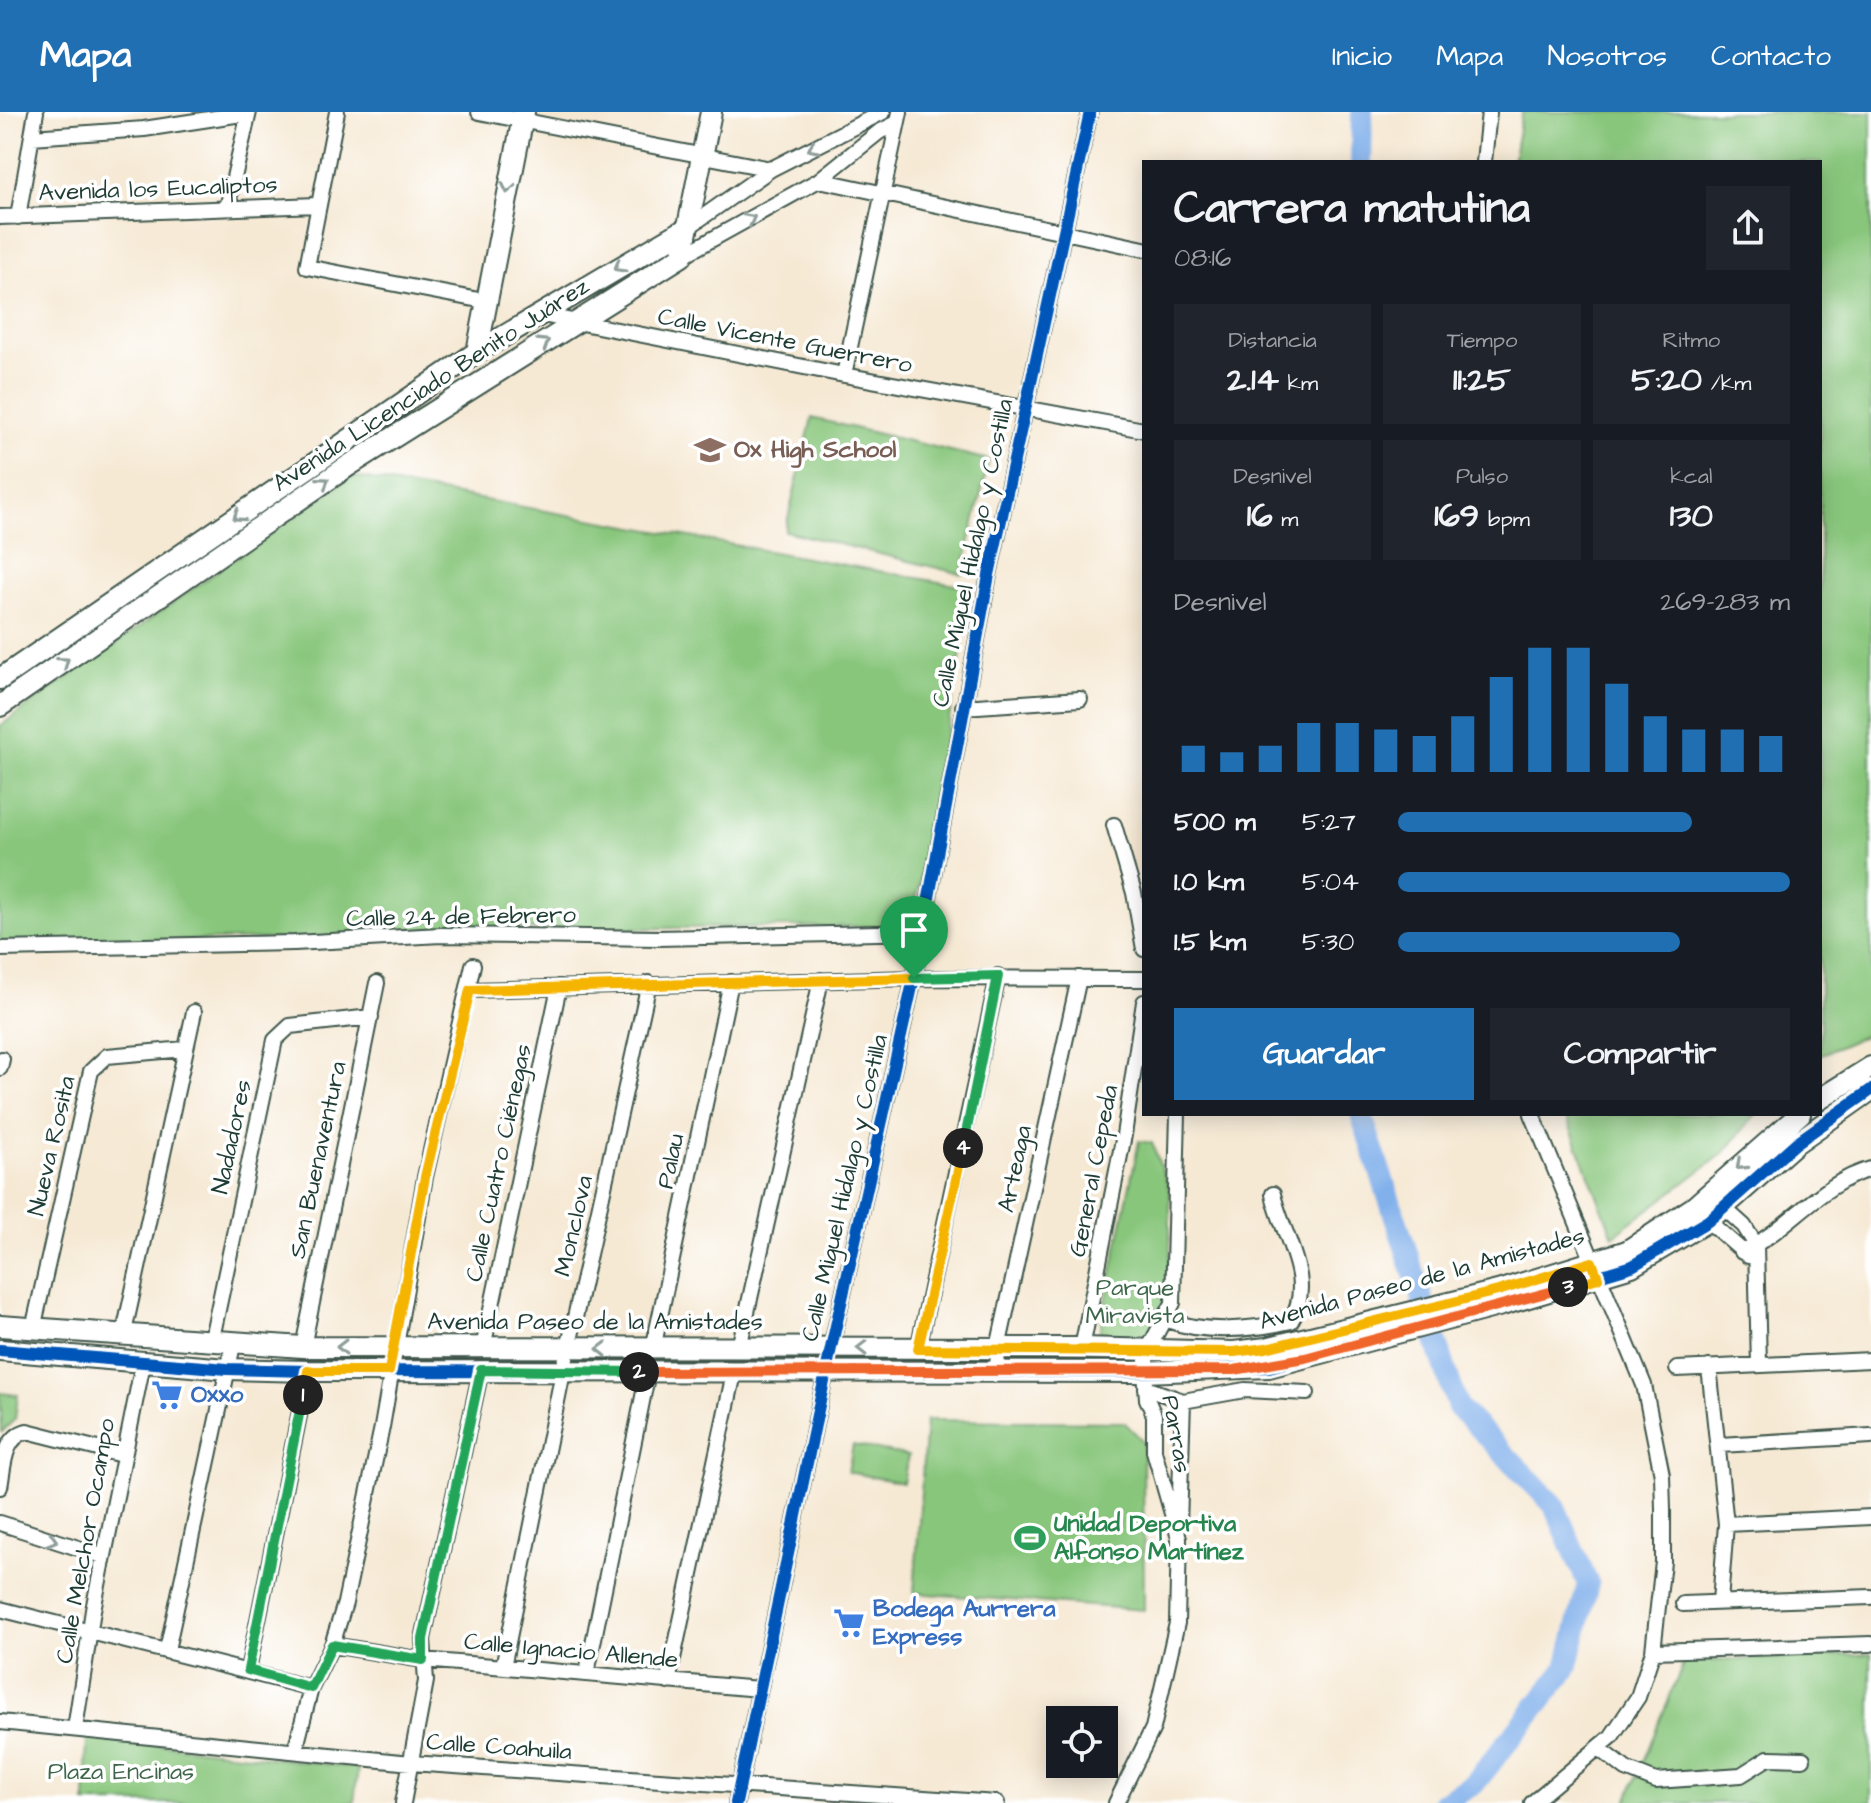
<!DOCTYPE html>
<html lang="es">
<meta charset="utf-8">
<style>
body{margin:0;font-family:"Architects Daughter",sans-serif;background:#20242c;color:#f1f3f6;height:100vh;display:flex;flex-direction:column;font-size:30px;white-space:nowrap}
*{box-sizing:border-box;margin:0}
p{font-size:26px;color:#9ea1a6}
.icon{flex:none;width:44px;height:44px;fill:none;stroke:currentColor;stroke-width:2;stroke-linecap:round;stroke-linejoin:round}
.map{position:relative;flex:1;overflow:hidden}
.details{position:absolute;left:1142px;top:48px;width:680px;height:956px;display:flex;flex-direction:column;background:#171b24;border-radius:0px;box-shadow:0 4px 20px #0003}
.details>*{flex:none}
.controls{position:absolute;left:1046px;top:1594px;display:grid;gap:16px}
.controls a{display:grid;place-items:center;width:72px;height:72px;border-radius:0px;background:#171b24;box-shadow:0 4px 20px #0003;font-size:40px}
.pin{position:absolute;display:grid;place-items:center;width:68px;height:68px;color:#fff;margin:-82px -34px;border-radius:50% 50% 50% 0;rotate:-45deg;box-shadow:0 0 8px #0007}
.pin .icon{rotate:45deg}
.km{position:absolute;width:40px;height:40px;margin:-20px;border-radius:50%;background:#222;color:#fff;font-size:22px;line-height:40px;text-align:center}
.round{display:grid;place-items:center;flex:none;width:84px;height:84px;border-radius:0px;background:#20242c}
.overview{display:flex;align-items:center;justify-content:space-between;height:136px;padding:0 32px}
h1{font-size:44px;font-weight:700;line-height:60px}
.figures{display:grid;grid-template-columns:repeat(3,1fr);gap:12px;height:136px;padding:8px 32px}
.figures div{display:grid;align-content:center;border-radius:0px;background:#20242c;text-align:center}
.figures b{font-size:34px;font-weight:700}
.figures small{font-size:22px;font-weight:400}
.figures p{font-size:22px}
.chart{height:224px;padding:16px 32px}
.chart p{display:flex;justify-content:space-between}
.chart svg{width:100%;height:144px;margin-top:8px;stroke:#1f6fb2;stroke-width:6}
.action{display:flex;gap:16px;margin-top:auto;padding:16px 32px}
.action a{flex:1;height:92px;border-radius:0px;background:#1f6fb2;color:#fff;font-size:32px;font-weight:700;line-height:92px;text-align:center}
.action a+a{background:#20242c;color:#f1f3f6}
ul{padding:0 32px;list-style:none;font-size:26px}
li{display:grid;grid-template-columns:128px 96px 1fr;align-items:center;height:60px}
li i{height:20px;border-radius:10px;background:#1f6fb2}
header{display:flex;align-items:center;gap:48px;box-sizing:border-box;height:112px;padding:0 40px;background:#1f6fb2;color:#fff}
header strong{font-size:38px}
nav{display:flex;gap:44px;margin-inline-start:auto;font-size:28px}
.map>svg:first-child{display:block}
.green{fill:#88c67c;stroke:#548258;stroke-width:2}
.lines{fill:none;stroke-linecap:round;stroke-linejoin:round}
.river{stroke:#81b0eb;stroke-width:22}
.street-casing{stroke:#3f574c;stroke-width:18}
.secondary-casing{stroke:#3f574c;stroke-width:24}
.street{stroke:#fff;stroke-width:14}
.secondary{stroke:#fff;stroke-width:20}
.cycleway-casing{stroke:#fff;stroke-width:17}
.cycleway{stroke:#0057b8;stroke-width:12}
.oneway{stroke:#8f9e9a}
.split-1-casing{stroke:#fff;stroke-width:16}
.split-2-casing{stroke:#fff;stroke-width:16}
.split-3-casing{stroke:#fff;stroke-width:16}
.split-4-casing{stroke:#fff;stroke-width:16}
.split-5-casing{stroke:#fff;stroke-width:16}
.split-1{stroke:#f5b400;stroke-width:10}
.split-2{stroke:#22a559;stroke-width:10}
.split-3{stroke:#f0652b;stroke-width:10}
.split-4{stroke:#f5b400;stroke-width:10}
.split-5{stroke:#22a559;stroke-width:10}
.labels{text-anchor:middle;dominant-baseline:central;stroke-width:7;stroke-linejoin:round;paint-order:stroke}
.street-label{font-size:24px;fill:#1f3d34;stroke:#fff}
.education-label{font-size:24px;font-weight:bold;fill:#785e54;stroke:#fff;text-anchor:start}
.park-label{font-size:24px;fill:#3e664a;stroke:#fff}
.shop-label{font-size:24px;font-weight:bold;fill:#366cbe;stroke:#fff;text-anchor:start}
.leisure-label{font-size:24px;font-weight:bold;fill:#27864d;stroke:#fff;text-anchor:start}
</style>
<header>
<strong>Mapa</strong>
<nav><a>Inicio</a><a>Mapa</a><a>Nosotros</a><a>Contacto</a></nav>
</header>
<div class="map">
<svg width="1871" height="1691" viewBox="0 0 1871 1691">
<rect width="100%" height="100%" fill="#fff"/>
<filter id="ink" filterUnits="userSpaceOnUse"><feTurbulence type="fractalNoise" baseFrequency=".0125" numOctaves="2"/><feDisplacementMap in="SourceGraphic" scale="16" xChannelSelector="R" yChannelSelector="G"/><feConvolveMatrix kernelMatrix="1 2 1 2 8 2 1 2 1" color-interpolation-filters="sRGB"/></filter>
<filter id="wash" filterUnits="userSpaceOnUse"><feTurbulence type="fractalNoise" baseFrequency=".006" numOctaves="4" result="noise"/><feDisplacementMap in="SourceGraphic" scale="32" xChannelSelector="R" yChannelSelector="G"/><feGaussianBlur stdDeviation="1.8" result="paint"/><feColorMatrix in="noise" values="0 0 0 0 0 0 0 0 0 0 0 0 0 0 0 0 0 1.4 0 .05"/><feComposite in="paint" operator="in"/></filter>
<g filter="url(#wash)">
<rect width="100%" height="100%" fill="#f6e9d4"/>
<!-- green -->
<path class="green" d="M 1522,0 L 1871,0 L 1871,921 L 1820,943 L 1820,50 L 1513,50 Z
M 812,306 L 989,348 L 962,462 L 785,419 Z
M 351,364 L 973,476 L 913,804 L 904,814 L 452,818 L 294,827 L 0,831 L 0,614 Z
M 1565,1002 L 1756,1002 L 1724,1041 L 1613,1124 Z
M 1139,1029 L 1152,1031 L 1170,1080 L 1170,1144 L 1159,1228 L 1098,1227 Z
M 0,1281 L 18,1283 L 15,1307 L 2,1320 Z
M 926,1308 L 1124,1310 L 1143,1329 L 1144,1498 L 914,1481 Z
M 853,1333 L 908,1344 L 903,1371 L 848,1360 Z
M 1871,1542 L 1871,1691 L 1626,1691 L 1684,1550 Z
M 87,1624 L 358,1656 L 354,1691 L 85,1691 Z"/>
<g class="lines">
<!-- river -->
<path class="river" d="M 1361,50 L 1362,0
M 1361,1002 L 1458,1295 L 1554,1393 L 1588,1472 L 1567,1556 L 1474,1672 L 1442,1691"/>
</g>
</g>
<g filter="url(#ink)">
<g class="lines">
<defs>
<path id="street" d="M 337,0 L 307,155 L 484,189
M 479,0 L 771,57
M 32,25 L 144,17 L 248,1
M 1484,50 L 1489,0
M 819,68 L 1144,137
M 227,96 L 249,0
M 0,105 L 317,93
M 18,105 L 36,0
M 687,116 L 771,57 L 883,0
M 682,144 L 819,68 L 879,20 L 897,11
M 537,202 L 844,263 L 1144,318
M 844,263 L 900,0
M 963,595 L 1080,587
M 1114,713 L 1134,781 L 1144,837
M 0,837 L 294,831 L 441,823 L 658,826 L 923,820
M 470,878 L 914,866 L 1144,867
M 0,956 L 2,947
M 1724,1096 L 1744,1114 L 1756,1133 L 1759,1253
M 1708,1109 L 1748,1144
M 1742,1140 C 1788,1118 1821,1070 1871,1057
M 1167,1208 C 1204,1222 1253,1218 1291,1209 C 1316,1167 1282,1124 1273,1082
M 33,1217 L 91,959 L 107,944 L 185,937
M 123,1225 L 194,900
M 211,1231 L 275,928 L 290,914 L 371,905
M 303,1235 L 377,871
M 483,1236 L 559,875
M 739,1236 L 821,868
M 1082,1236 L 1124,1023 L 1144,890
M 653,1237 L 731,870
M 918,1237 L 998,864
M 1709,1255 L 1726,1412 L 1720,1490
M 1677,1257 L 1871,1248
M 997,1259 L 998,1236 L 1079,866
M 1146,1276 L 1183,1289 L 1245,1278 L 1307,1281
M 1720,1333 L 1871,1324
M 0,1375 C 4,1354 3,1326 27,1319 L 122,1343
M 0,1411 L 103,1444
M 1726,1412 L 1871,1405
M 1179,1413 L 1183,1289
M 1683,1492 L 1871,1485
M 0,1497 L 311,1576
M 332,1533 L 423,1548 L 759,1577
M 167,1538 L 233,1233
M 1653,1539 L 1871,1532
M 503,1555 L 563,1260 L 649,871
M 248,1558 L 308,1259
M 587,1561 L 648,1260
M 668,1570 L 734,1261
M 0,1610 L 411,1651 L 997,1691
M 75,1617 L 93,1498 L 143,1251
M 1599,1636 L 1626,1657 L 1656,1669 L 1741,1663 L 1768,1646 L 1803,1647
M 295,1639 L 311,1576 L 332,1533 L 345,1491 L 382,1315 L 425,1065 L 473,853
M 403,1691 L 426,1569 L 423,1527 L 481,1258
M 736,1691 L 831,1236 L 914,866 L 989,463 L 1090,0
M 1116,1691 L 1153,1616 L 1177,1511 L 1179,1426 L 1154,1339 L 1154,1303 L 1147,1287 L 1145,1260 L 1147,1239 L 1173,1191 L 1178,1002
M 1532,1691 L 1611,1625 L 1638,1585 L 1653,1539 L 1663,1450 L 1663,1397 L 1662,1363 L 1644,1273 L 1532,1002"/>
<path id="secondary" d="M 477,240 L 524,0
M 0,567 L 477,240 L 687,116
M 0,594 L 348,354 L 682,144 L 711,0
M 1820,987 L 1871,955
M 0,1214 L 303,1235 L 1082,1236 L 1234,1240 L 1266,1236 L 1498,1179 L 1627,1139 L 1694,1095 L 1800,1002
M 0,1238 L 227,1257 L 308,1259 L 1145,1260 L 1269,1255 L 1502,1193 L 1632,1154 L 1708,1109 L 1796,1031 L 1871,978"/>
</defs>
<!-- street casing -->
<use href="#street" class="street-casing"/>
<!-- secondary casing -->
<use href="#secondary" class="secondary-casing"/>
<!-- street -->
<use href="#street" class="street"/>
<!-- secondary -->
<use href="#secondary" class="secondary"/>
<defs>
<path id="cycleway" d="M 0,1238 L 227,1257 L 308,1259 L 1145,1260 L 1269,1255 L 1502,1193 L 1632,1154 L 1708,1109 L 1796,1031 L 1871,978
M 736,1691 L 831,1236 L 914,866 L 989,463 L 1090,0"/>
</defs>
<!-- cycleway casing -->
<use href="#cycleway" class="cycleway-casing"/>
<!-- cycleway -->
<use href="#cycleway" class="cycleway"/>
</g>
<!-- one-way arrows -->
<defs><path id="oneway-chevron" d="M-2-3.5L2.5 0L-2 3.5" fill="none" stroke-width="1.6" stroke-linecap="round" stroke-linejoin="round" transform="scale(2)"/></defs>
<g class="oneway">
<use href="#oneway-chevron" transform="translate(813 36) rotate(153)"/>
<use href="#oneway-chevron" transform="translate(508 76) rotate(102)"/>
<use href="#oneway-chevron" transform="translate(750 107) rotate(-28)"/>
<use href="#oneway-chevron" transform="translate(619 155) rotate(150)"/>
<use href="#oneway-chevron" transform="translate(544 231) rotate(-32)"/>
<use href="#oneway-chevron" transform="translate(324 370) rotate(-35)"/>
<use href="#oneway-chevron" transform="translate(238 404) rotate(146)"/>
<use href="#oneway-chevron" transform="translate(64 550) rotate(-35)"/>
<use href="#oneway-chevron" transform="translate(1741 1053) rotate(137)"/>
<use href="#oneway-chevron" transform="translate(342 1235) rotate(-180)"/>
<use href="#oneway-chevron" transform="translate(862 1236) rotate(-179)"/>
<use href="#oneway-chevron" transform="translate(602 1237) rotate(-179)"/>
<use href="#oneway-chevron" transform="translate(52 1428) rotate(17)"/>
</g>
</g>
<g class="lines" filter="url(#ink)">
<defs>
<path id="split-1" d="M 303,1283 L 308,1259 L 389,1259 L 425,1065 L 470,878 L 914,866"/>
<path id="split-2" d="M 303,1283 L 248,1558 L 311,1576 L 332,1533 L 423,1548 L 423,1527 L 481,1258 L 639,1260"/>
<path id="split-3" d="M 639,1260 L 1234,1258 L 1305,1246 L 1568,1175"/>
<path id="split-4" d="M 963,1036 L 918,1237 L 1234,1240 L 1266,1236 L 1498,1179 L 1592,1150 L 1598,1166 L 1568,1175"/>
<path id="split-5" d="M 914,866 L 998,864 L 963,1036"/>
</defs>
<!-- split-1 casing -->
<use href="#split-1" class="split-1-casing"/>
<!-- split-2 casing -->
<use href="#split-2" class="split-2-casing"/>
<!-- split-3 casing -->
<use href="#split-3" class="split-3-casing"/>
<!-- split-4 casing -->
<use href="#split-4" class="split-4-casing"/>
<!-- split-5 casing -->
<use href="#split-5" class="split-5-casing"/>
<!-- split-1 -->
<use href="#split-1" class="split-1"/>
<!-- split-2 -->
<use href="#split-2" class="split-2"/>
<!-- split-3 -->
<use href="#split-3" class="split-3"/>
<!-- split-4 -->
<use href="#split-4" class="split-4"/>
<!-- split-5 -->
<use href="#split-5" class="split-5"/>
</g>
<!-- icons -->
<defs>
<symbol id="school-bare" viewBox="-9 -9 18 18"><path d="M0-5L7-2L0 1L-7-2ZM-4 1L0 2.5L4 1V4Q0 6-4 4Z" fill="#8d6e63" stroke="#fff" stroke-width="2.5" paint-order="stroke"/></symbol>
<symbol id="supermarket-bare" viewBox="-9 -9 18 18"><path d="M-6-5.5h2.5l.6 2H6L4.5 2H-2.5L-4.4-4H-6ZM-1.5 3.2a1.3 1.3 0 1 0 .1 0ZM3 3.2a1.3 1.3 0 1 0 .1 0Z" fill="#3f7fe0" stroke="#fff" stroke-width="2.5" paint-order="stroke"/></symbol>
<symbol id="stadium-bare" viewBox="-9 -9 18 18"><path d="M0-5a6.5 5 0 1 0 0 10a6.5 5 0 1 0 0-10ZM-3.5-1.8h7v3.6h-7Z" fill="#2e9e5b" stroke="#fff" stroke-width="2.5" paint-order="stroke"/></symbol>
</defs>
<g fill-rule="evenodd">
<use href="#school-bare" x="688" y="316" width="44" height="44"/>
<use href="#supermarket-bare" x="145" y="1261" width="44" height="44"/>
<use href="#stadium-bare" x="1008" y="1404" width="44" height="44"/>
<use href="#supermarket-bare" x="827" y="1489" width="44" height="44"/>
</g>
<g class="labels">
<!-- street labels -->
<g class="street-label">
<text transform="translate(158 77) rotate(-2)">Avenida los Eucaliptos</text>
<text transform="translate(785 229) rotate(11)">Calle Vicente Guerrero</text>
<text transform="translate(431 273) rotate(-33)">Avenida Licenciado Benito Juárez</text>
<text transform="translate(973 441) rotate(-78)">Calle Miguel Hidalgo y Costilla</text>
<text transform="translate(461 805) rotate(-1)">Calle 24 de Febrero</text>
<text transform="translate(232 1025) rotate(-78)">Nadadores</text>
<text transform="translate(52 1034) rotate(-77)">Nueva Rosita</text>
<text transform="translate(318 1048) rotate(-78)">San Buenaventura</text>
<text transform="translate(671 1049) rotate(-78)">Palau</text>
<text transform="translate(499 1051) rotate(-78)">Calle Cuatro Ciénegas</text>
<text transform="translate(1015 1057) rotate(-78)">Arteaga</text>
<text transform="translate(1094 1059) rotate(-79)">General Cepeda</text>
<text transform="translate(845 1076) rotate(-77)">Calle Miguel Hidalgo y Costilla</text>
<text transform="translate(574 1114) rotate(-77)">Monclova</text>
<text transform="translate(1422 1167) rotate(-15)">Avenida Paseo de la Amistades</text>
<text x="595" y="1210">Avenida Paseo de la Amistades</text>
<text transform="translate(1176 1322) rotate(80)">Parras</text>
<text transform="translate(86 1429) rotate(-80)">Calle Melchor Ocampo</text>
<text transform="translate(571 1539) rotate(5)">Calle Ignacio Allende</text>
<text transform="translate(499 1635) rotate(4)">Calle Coahuila</text>
</g>
<!-- education labels -->
<g class="education-label">
<text x="734" y="338">Ox High School</text>
</g>
<!-- park labels -->
<g class="park-label">
<text x="1135" y="1176">Parque<tspan x="1135" dy="28">Miravista</tspan></text>
<text x="121" y="1660">Plaza Encinas</text>
</g>
<!-- shop labels -->
<g class="shop-label">
<text x="191" y="1283">Oxxo</text>
<text x="873" y="1497">Bodega Aurrera<tspan x="873" dy="28">Express</tspan></text>
</g>
<!-- leisure labels -->
<g class="leisure-label">
<text x="1054" y="1412">Unidad Deportiva<tspan x="1054" dy="28">Alfonso Martínez</tspan></text>
</g>
</g>
</svg>
<div class="controls">
<a><svg class="icon" aria-label="locate" viewBox="0 0 24 24"><circle cx="12" cy="12" r="6"/><path d="M12 2v4M12 18v4M2 12h4M18 12h4"/></svg></a>
</div>
<div class="pin" style="left:914px;top:866px;background:#1e9e55"><svg class="icon" aria-label="arrive" viewBox="0 0 24 24"><path d="M6 21V4h12l-3 4 3 4H6"/></svg></div>
<b class="km" style="left:303px;top:1283px">1</b>
<b class="km" style="left:639px;top:1260px">2</b>
<b class="km" style="left:1568px;top:1175px">3</b>
<b class="km" style="left:963px;top:1036px">4</b>
<section class="details">
<div class="overview"><div><h1>Carrera matutina</h1><p>08:16</p></div><a class="round"><svg class="icon" aria-label="share" viewBox="0 0 24 24"><path d="M12 15V3M7 8l5-5 5 5M5 13v7h14v-7"/></svg></a></div>
<div class="figures">
<div><p>Distancia</p><b>2.14<small> km</small></b></div>
<div><p>Tiempo</p><b>11:25</b></div>
<div><p>Ritmo</p><b>5:20<small> /km</small></b></div>
</div>
<div class="figures">
<div><p>Desnivel</p><b>16<small> m</small></b></div>
<div><p>Pulso</p><b>169<small> bpm</small></b></div>
<div><p>kcal</p><b>130</b></div>
</div>
<div class="chart"><p><span>Desnivel</span>269–283 m</p>
<svg viewBox="0 0 160 44" preserveAspectRatio="none"><path d="M5 44V36M15 44V38M25 44V36M35 44V29M45 44V29M55 44V31M65 44V33M75 44V27M85 44V15M95 44V6M105 44V6M115 44V17M125 44V27M135 44V31M145 44V31M155 44V33"/></svg>
</div>
<ul>
<li><b>500 m</b>5:27<i style="width:75%"></i></li>
<li><b>1.0 km</b>5:04<i style="width:100%"></i></li>
<li><b>1.5 km</b>5:30<i style="width:72%"></i></li>
</ul>
<div class="action"><a>Guardar</a><a>Compartir</a></div>
</section>
</div>
